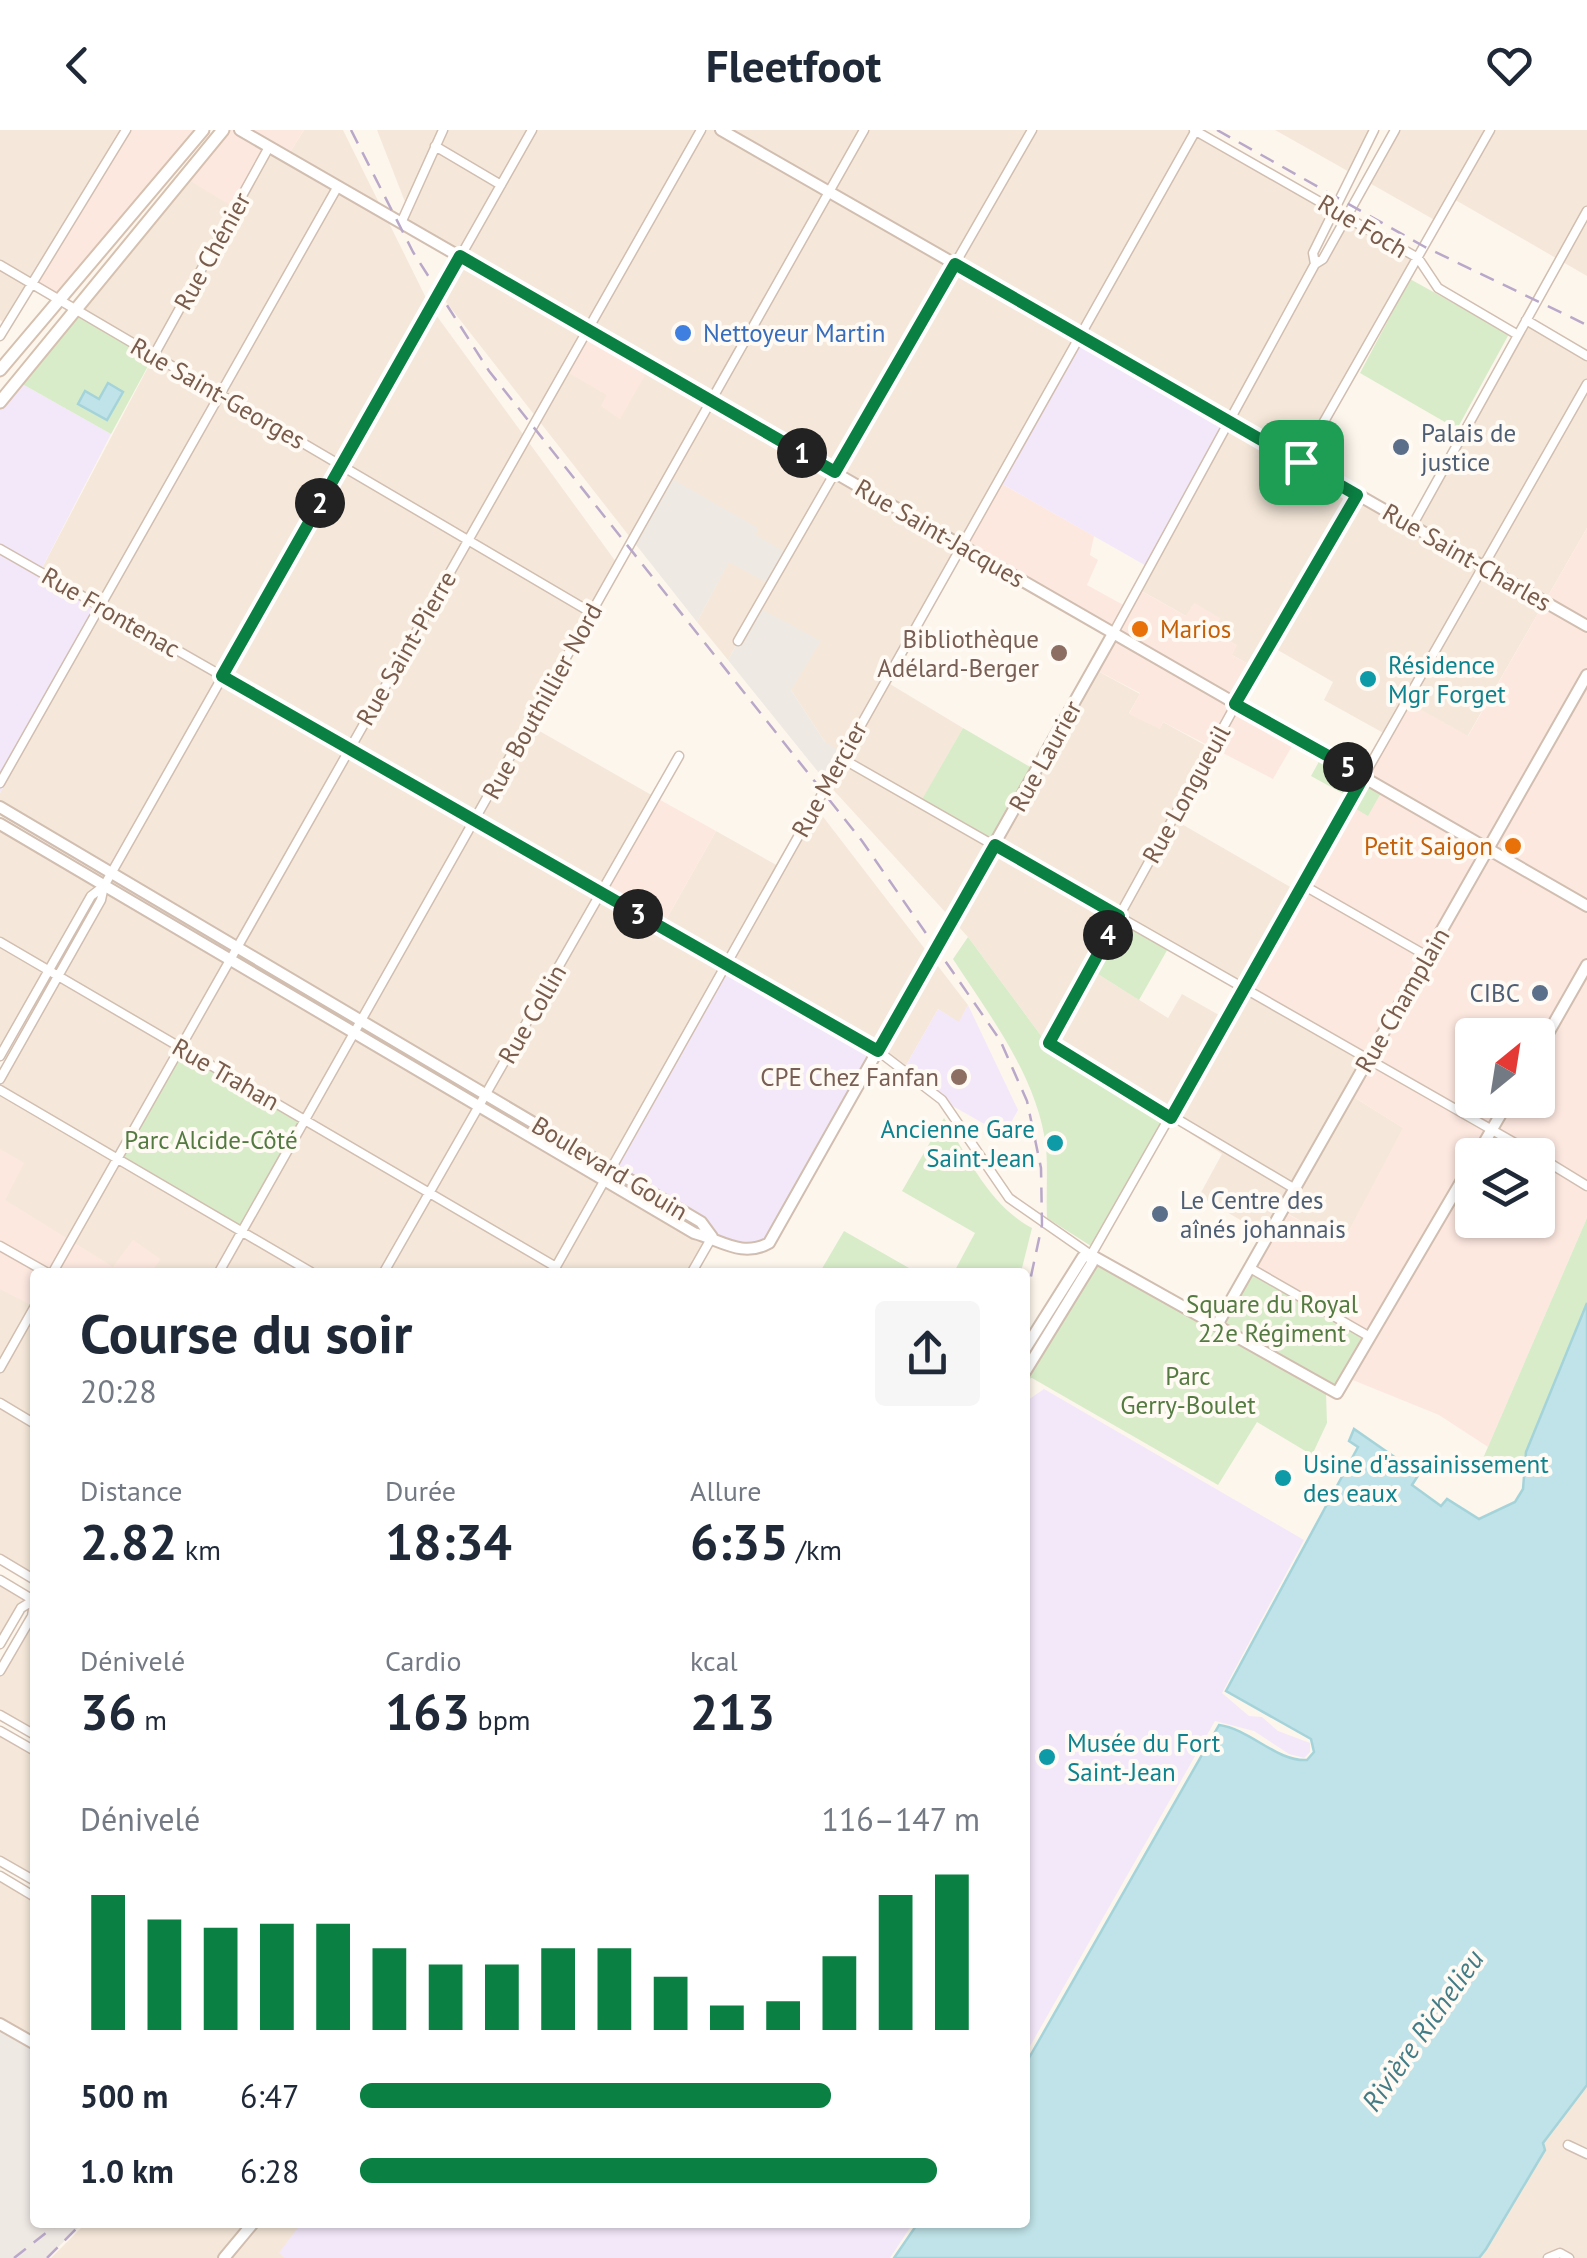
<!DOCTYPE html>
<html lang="fr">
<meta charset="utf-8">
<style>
body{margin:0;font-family:"PT Sans",sans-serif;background:#f6f6f7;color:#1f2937;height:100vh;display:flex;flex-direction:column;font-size:38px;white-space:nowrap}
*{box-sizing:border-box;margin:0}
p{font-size:32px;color:#747a83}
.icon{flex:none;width:55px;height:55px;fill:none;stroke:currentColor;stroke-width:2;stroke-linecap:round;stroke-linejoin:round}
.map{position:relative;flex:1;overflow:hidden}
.side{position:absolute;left:30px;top:1138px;width:1000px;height:960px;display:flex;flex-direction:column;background:#fff;border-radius:10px;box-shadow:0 2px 8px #0004}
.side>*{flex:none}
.needle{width:65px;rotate:30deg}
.buttons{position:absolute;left:1455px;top:888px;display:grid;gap:20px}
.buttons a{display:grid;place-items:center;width:100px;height:100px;border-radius:10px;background:#fff;box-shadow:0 2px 8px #0004;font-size:50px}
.pin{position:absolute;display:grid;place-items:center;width:85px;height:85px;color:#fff;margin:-42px;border-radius:20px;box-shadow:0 5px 15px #0006}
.km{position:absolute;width:50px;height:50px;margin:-25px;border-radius:50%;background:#222;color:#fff;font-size:28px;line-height:50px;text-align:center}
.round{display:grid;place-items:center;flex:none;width:105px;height:105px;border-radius:10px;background:#f6f6f7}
.head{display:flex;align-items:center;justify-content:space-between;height:170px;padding:0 50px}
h1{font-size:55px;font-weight:700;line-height:75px}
.figures{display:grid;grid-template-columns:repeat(3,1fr);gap:15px;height:170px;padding:10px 50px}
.figures div{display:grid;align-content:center}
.figures b{font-size:50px;font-weight:700}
.figures small{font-size:28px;font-weight:400}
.figures p{font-size:28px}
.chart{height:280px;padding:20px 50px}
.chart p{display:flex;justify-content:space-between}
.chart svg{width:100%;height:180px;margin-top:10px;stroke:#0b8043;stroke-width:6}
ul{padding:0 50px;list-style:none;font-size:32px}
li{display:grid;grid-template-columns:160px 120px 1fr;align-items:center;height:75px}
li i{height:25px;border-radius:12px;background:#0b8043}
header{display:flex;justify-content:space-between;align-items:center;height:130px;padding:0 50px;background:#fff;font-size:45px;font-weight:700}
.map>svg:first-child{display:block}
.residential{fill:#f5e8da;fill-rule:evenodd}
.commercial{fill:#fde8e0;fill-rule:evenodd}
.industrial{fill:#efe9e4}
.education{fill:#f3e8fa}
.green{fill:#d8ecc9}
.water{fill:#bfe3e8;stroke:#a5d3da;stroke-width:2.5}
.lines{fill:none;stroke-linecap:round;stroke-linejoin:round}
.minor-casing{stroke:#d1beb0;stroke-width:11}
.tertiary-casing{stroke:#d1beb0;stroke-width:14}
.secondary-casing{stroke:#d6c0b0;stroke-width:15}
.minor{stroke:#fff;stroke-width:8}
.tertiary{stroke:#fff;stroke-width:10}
.secondary{stroke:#fff;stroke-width:11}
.rail{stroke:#b9a8c9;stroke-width:2.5;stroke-dasharray:15 10;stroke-linecap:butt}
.route-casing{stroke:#fff;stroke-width:20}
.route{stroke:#0b8043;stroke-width:12}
.shop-dot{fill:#3f7fe0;stroke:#fffaf3;stroke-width:4}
.service-dot{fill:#5c6f8a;stroke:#fffaf3;stroke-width:4}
.food-dot{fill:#e8710a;stroke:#fffaf3;stroke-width:4}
.education-dot{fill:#8d6e63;stroke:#fffaf3;stroke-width:4}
.culture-dot{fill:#0f9aa8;stroke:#fffaf3;stroke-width:4}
.labels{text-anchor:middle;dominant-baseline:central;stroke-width:8;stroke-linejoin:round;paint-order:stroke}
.street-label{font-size:25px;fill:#7a5c4d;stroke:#fffaf3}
.shop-label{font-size:25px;fill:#366cbe;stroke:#fffaf3;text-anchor:start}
.service-label{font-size:25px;fill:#4e5e75;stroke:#fffaf3;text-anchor:start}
.food-label{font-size:25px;fill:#c56008;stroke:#fffaf3;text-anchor:start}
.education-label{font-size:25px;fill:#785e54;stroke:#fffaf3;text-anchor:end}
.culture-label{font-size:25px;fill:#0d838f;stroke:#fffaf3;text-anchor:start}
.park-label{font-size:25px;fill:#537a41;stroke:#fffaf3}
.water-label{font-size:28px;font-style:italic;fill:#437c86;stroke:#fffaf3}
</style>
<header><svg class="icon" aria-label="back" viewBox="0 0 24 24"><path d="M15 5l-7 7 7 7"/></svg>Fleetfoot<svg class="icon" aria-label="heart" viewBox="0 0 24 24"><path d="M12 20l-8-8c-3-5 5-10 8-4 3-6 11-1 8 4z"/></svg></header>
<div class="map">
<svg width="1587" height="2128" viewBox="0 0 1587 2128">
<rect width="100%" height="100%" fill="#fdf6ec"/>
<!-- residential -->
<path class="residential" d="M 0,0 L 126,0 L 7,195 L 0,190 Z
M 304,0 L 343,0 L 431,178 L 619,436 L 529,595 L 655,667 L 662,797 L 716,701 L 780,737 L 814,675 L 968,875 L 959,893 L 938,879 L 904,939 L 878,921 L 612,1039 L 0,677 L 0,663 L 103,478 L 40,442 L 154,226 L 77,180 L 184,47 L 269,17 L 287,27 Z
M 377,0 L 1194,0 L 1336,79 L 1313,123 L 1315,133 L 1323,129 L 1346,85 L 1418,128 L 1301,332 L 1413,396 L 1529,194 L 1587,226 L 1587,398 L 1467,607 L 1387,605 L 1324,570 L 1333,552 L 1269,515 L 1256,538 L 1232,525 L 1213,500 L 1219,488 L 1186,486 L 1138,459 L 1231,293 L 1080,206 L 885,551 L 963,598 L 921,673 L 994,715 L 1094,539 L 1140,564 L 1129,583 L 1160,598 L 1163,592 L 1212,619 L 1173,689 L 1299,762 L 1369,929 L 1349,964 L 1405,999 L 1342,1114 L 1283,1081 L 1268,1106 L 1199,1066 L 1222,1024 L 1042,907 L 968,807 L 827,653 L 825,612 L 791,560 L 758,477 L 728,530 L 697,492 L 729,431 L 758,399 L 633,411 L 439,163 L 460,126 L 401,93 L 407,77 ZM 1119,786 L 1245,858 L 1226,889 L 1182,864 L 1168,888 L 1090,839 Z
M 1275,0 L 1375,0 L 1353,44 Z
M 1395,0 L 1587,0 L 1587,146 L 1452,68 L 1438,92 L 1366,51 Z
M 0,695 L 605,1050 L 687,1106 L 712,1107 L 692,1142 L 35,1142 L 35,1450 L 0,1430 L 0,946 L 102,759 L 91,766 L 0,926 Z
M 0,1450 L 35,1471 L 35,1605 L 0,1585 L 0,1541 L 32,1486 L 33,1471 L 21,1478 L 0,1514 Z
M 0,1601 L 35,1621 L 35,1751 L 0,1731 Z
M 0,1746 L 35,1767 L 35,1914 L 0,1894 Z
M 1587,1955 L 1587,2128 L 1479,2128 L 1545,2020 L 1543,2013 Z
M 86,2093 L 340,2093 L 346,2128 L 51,2128 Z"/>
<!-- commercial -->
<path class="commercial" d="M 126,0 L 203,0 L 59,169 L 33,154 Z
M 223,0 L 304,0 L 287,27 L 270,17 L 235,78 L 184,47 Z
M 587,200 L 650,236 L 620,289 L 601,276 L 607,265 L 564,240 Z
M 997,351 L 1094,406 L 1090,425 L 1098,430 L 1087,455 L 1127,477 L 1138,459 L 1186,486 L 1194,473 L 1220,488 L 1213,501 L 1237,515 L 1232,525 L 1256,538 L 1236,573 L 1364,646 L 1407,572 L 1468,606 L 1587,398 L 1587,1088 L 1488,1317 L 1439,1285 L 1217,1195 L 1282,1081 L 1342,1114 L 1403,998 L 1349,964 L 1369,929 L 1245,858 L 1361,648 L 1295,611 L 1273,649 L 1163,592 L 1160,599 L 1129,584 L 1140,563 L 1094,539 L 1113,503 L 961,414 ZM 1472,905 L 1538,905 L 1538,970 L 1472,970 ZM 1472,1025 L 1538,1025 L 1538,1090 L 1472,1090 Z
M 655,667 L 716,701 L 662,797 L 601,762 Z
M 0,1019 L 24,1033 L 5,1070 L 113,1137 L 133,1110 L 160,1129 L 152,1142 L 35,1142 L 35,1177 L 0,1159 Z"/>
<!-- industrial -->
<path class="industrial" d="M 669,347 L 758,398 L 756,405 L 788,424 L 771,455 L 729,432 L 697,492 L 633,411 Z
M 758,477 L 821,511 L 791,560 L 825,612 L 843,623 L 827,653 L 728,530 Z
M 0,1894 L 35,1914 L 35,2092 L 83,2093 L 47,2128 L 0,2128 Z"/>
<!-- education -->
<path class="education" d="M 1080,205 L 1232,293 L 1150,438 L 997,351 Z
M 17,251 L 111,304 L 40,442 L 103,478 L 0,663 L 0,271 Z
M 727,834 L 878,921 L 769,1113 L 757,1120 L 712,1107 L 701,1092 L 612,1039 Z
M 968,875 L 1018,980 L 1004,1005 L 942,970 L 904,939 L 938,879 L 959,892 Z
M 1044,1259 L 1304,1410 L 1222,1563 L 1249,1586 L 1262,1587 L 1278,1601 L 1310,1613 L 1310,1622 L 1304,1628 L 1289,1624 L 1254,1601 L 1215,1591 L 1025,1925 L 1025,1272 Z
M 302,2092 L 913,2092 L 913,2093 L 890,2128 L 285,2128 L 279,2123 Z"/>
<!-- green -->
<path class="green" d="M 1410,149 L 1509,204 L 1457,299 L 1360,243 Z
M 77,180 L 154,225 L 111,304 L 17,251 Z
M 963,598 L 1037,641 L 995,715 L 920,673 Z
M 1322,626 L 1361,648 L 1351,668 L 1311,646 Z
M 1365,651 L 1382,661 L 1368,686 L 1351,676 Z
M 1119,786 L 1170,815 L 1139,870 L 1090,839 Z
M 968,807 L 1042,907 L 1046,919 L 1163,992 L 1091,1116 L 1047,1088 C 1046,1065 1048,1040 1046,1017 C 1038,948 990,886 953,829 Z
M 180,917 L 306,990 L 242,1102 L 117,1029 Z
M 944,988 C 969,1029 989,1075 1032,1098 L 1021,1142 L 954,1142 L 975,1103 L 902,1061 Z
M 1587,1088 L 1587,1173 L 1525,1334 L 1481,1333 Z
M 844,1101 L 916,1142 L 820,1142 Z
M 1096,1133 L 1326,1263 L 1327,1293 L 1312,1325 L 1257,1292 L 1218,1355 L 1032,1248 L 1025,1250 L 1025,1242 Z
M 1250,1138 L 1370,1207 L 1337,1263 L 1217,1195 Z"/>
<!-- water -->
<path class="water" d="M 108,253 L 123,262 L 107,290 L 78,274 L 85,261 L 99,269 Z
M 1587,1173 L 1587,1955 L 1543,2013 L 1545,2020 L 1486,2119 L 1479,2128 L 894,2128 L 918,2093 L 1025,2092 L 1025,1935 L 1219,1595 C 1250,1599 1277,1632 1307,1630 L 1314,1622 L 1311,1609 L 1226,1561 L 1358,1317 L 1349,1311 L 1354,1299 L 1419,1344 L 1412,1355 L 1441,1376 L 1447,1369 L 1479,1389 L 1515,1372 L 1523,1359 L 1526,1322 Z"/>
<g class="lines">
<defs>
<path id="minor" d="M 1194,0 L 1418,128 L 1438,158 L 1518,205
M 435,16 L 501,55
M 401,93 L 443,0
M 1315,134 L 1313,123 L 1374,0
M 0,135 L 592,483
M 1526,190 L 1587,226
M 0,206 L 126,0
M 154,225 L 269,17
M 1301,332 L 1490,0
M 1412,396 L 1587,81
M 0,419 L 878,921 L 942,970 L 1009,1068 L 1091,1125 L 1587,254
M 1114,502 L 1315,134 L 1323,129 L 1395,0
M 738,511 L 1032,0
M 841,628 L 1536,1025
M 0,653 L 338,56
M 1303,755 L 1427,826
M 0,812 L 556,1137
M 0,926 L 91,766 L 104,756
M 0,949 L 101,770 L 104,756 L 532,0
M 0,960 L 311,1142
M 1538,1026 L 1587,1056
M 1295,1059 L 1049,913 L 1256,538 L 1357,365
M 0,1116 L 46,1142
M 1250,1138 L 1370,1207
M 53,1142 L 701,0
M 219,1142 L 864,0
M 384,1142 L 679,626
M 553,1142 L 1196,0
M 692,1142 L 712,1107
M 0,1238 L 35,1176
M 0,1273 L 35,1294
M 0,1429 L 35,1450
M 0,1450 L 35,1471
M 0,1514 L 21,1478 L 34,1470
M 0,1541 L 32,1486 L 35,1467
M 0,1585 L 35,1605
M 0,1601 L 35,1621
M 0,1731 L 35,1751
M 0,1746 L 35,1767
M 1568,2015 L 1587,2024
M 1548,2128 L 1560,2123 L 1569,2128"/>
<path id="tertiary" d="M 240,0 L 1587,776
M 721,0 L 1587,496
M 0,677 L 701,1092 L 712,1107
M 0,694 L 694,1103 C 721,1110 742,1128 769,1113 L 1114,502
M 1538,921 L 1587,835
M 1477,1025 L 1509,970
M 1091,1125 L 1337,1263 L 1472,1033
M 1217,1195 L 1587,545
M 1025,1219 L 1083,1127 L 1091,1125
M 1025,1242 L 1092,1133 L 1091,1125
M 0,1894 L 35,1914
M 224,2128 L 254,2092"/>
<path id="secondary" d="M 0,240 L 203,0
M 0,272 L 223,0"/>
</defs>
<!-- minor casing -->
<use href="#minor" class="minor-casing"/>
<!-- tertiary casing -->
<use href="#tertiary" class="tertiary-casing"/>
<!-- secondary casing -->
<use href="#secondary" class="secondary-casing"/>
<!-- minor -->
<use href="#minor" class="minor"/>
<!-- tertiary -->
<use href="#tertiary" class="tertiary"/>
<!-- secondary -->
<use href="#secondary" class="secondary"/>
<!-- rail -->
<path class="rail" d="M 351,0 L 413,122 L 489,241 L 862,711 L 1000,910 L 1027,971 L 1041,1038 L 1042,1095 L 1025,1174
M 1217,0 L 1425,117 L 1587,195
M 14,2128 L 60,2092
M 47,2128 L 83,2092"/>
</g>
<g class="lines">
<defs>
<path id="route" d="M 460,126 L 835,342 L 955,134 L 1357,365 L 1235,574 L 1364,646 L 1171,988 L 1049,913 L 1119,786 L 995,715 L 878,921 L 222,546 Z"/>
</defs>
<!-- route casing -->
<use href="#route" class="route-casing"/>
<!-- route -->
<use href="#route" class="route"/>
</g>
<!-- markers -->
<circle class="shop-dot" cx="683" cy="203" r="10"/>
<g class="service-dot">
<circle cx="1401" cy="317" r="10"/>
<circle cx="1540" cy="863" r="10"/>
<circle cx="1160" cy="1084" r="10"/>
</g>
<g class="food-dot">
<circle cx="1140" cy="499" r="10"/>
<circle cx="1513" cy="716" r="10"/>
</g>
<g class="education-dot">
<circle cx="1059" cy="523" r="10"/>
<circle cx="959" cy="947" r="10"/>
</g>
<g class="culture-dot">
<circle cx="1368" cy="549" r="10"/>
<circle cx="1055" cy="1013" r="10"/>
<circle cx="1283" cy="1348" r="10"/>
<circle cx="1047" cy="1627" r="10"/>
</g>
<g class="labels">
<!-- street labels -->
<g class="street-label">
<text transform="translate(1363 96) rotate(31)">Rue Foch</text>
<text transform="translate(212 121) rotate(-61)">Rue Chénier</text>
<text transform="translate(218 263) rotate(30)">Rue Saint-Georges</text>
<text transform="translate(940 403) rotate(30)">Rue Saint-Jacques</text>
<text transform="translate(1467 427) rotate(30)">Rue Saint-Charles</text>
<text transform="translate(111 482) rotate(30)">Rue Frontenac</text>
<text transform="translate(406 518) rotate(-60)">Rue Saint-Pierre</text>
<text transform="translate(542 571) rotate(-61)">Rue Bouthillier Nord</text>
<text transform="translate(1045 626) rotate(-61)">Rue Laurier</text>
<text transform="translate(829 649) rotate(-61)">Rue Mercier</text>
<text transform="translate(1186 664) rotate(-61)">Rue Longueuil</text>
<text transform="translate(1402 870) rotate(-60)">Rue Champlain</text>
<text transform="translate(532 884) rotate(-60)">Rue Collin</text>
<text transform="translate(226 944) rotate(30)">Rue Trahan</text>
<text transform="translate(610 1038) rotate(31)">Boulevard Gouin</text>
</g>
<!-- shop labels -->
<g class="shop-label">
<text x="703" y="203">Nettoyeur Martin</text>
</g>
<!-- service labels -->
<g class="service-label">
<text x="1421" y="303">Palais de<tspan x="1421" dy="29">justice</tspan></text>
<text x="1520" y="863" text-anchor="end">CIBC</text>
<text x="1180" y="1070">Le Centre des<tspan x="1180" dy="29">aînés johannais</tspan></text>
</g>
<!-- food labels -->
<g class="food-label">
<text x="1160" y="499">Marios</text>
<text x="1493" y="716" text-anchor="end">Petit Saigon</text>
</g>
<!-- education labels -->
<g class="education-label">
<text x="1039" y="509">Bibliothèque<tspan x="1039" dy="29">Adélard-Berger</tspan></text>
<text x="939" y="947">CPE Chez Fanfan</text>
</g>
<!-- culture labels -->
<g class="culture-label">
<text x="1388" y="535">Résidence<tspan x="1388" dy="29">Mgr Forget</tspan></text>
<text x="1035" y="999" text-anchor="end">Ancienne Gare<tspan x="1035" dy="29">Saint-Jean</tspan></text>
<text x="1303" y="1334">Usine d'assainissement<tspan x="1303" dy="29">des eaux</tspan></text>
<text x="1067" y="1613">Musée du Fort<tspan x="1067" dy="29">Saint-Jean</tspan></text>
</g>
<!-- park labels -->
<g class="park-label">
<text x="211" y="1010">Parc Alcide-Côté</text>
<text x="1272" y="1174">Square du Royal<tspan x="1272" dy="29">22e Régiment</tspan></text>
<text x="1188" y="1246">Parc<tspan x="1188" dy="29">Gerry-Boulet</tspan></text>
</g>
<!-- water labels -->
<g class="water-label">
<text transform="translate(1422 1900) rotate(-55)">Rivière Richelieu</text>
</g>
</g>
</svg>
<div class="buttons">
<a><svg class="needle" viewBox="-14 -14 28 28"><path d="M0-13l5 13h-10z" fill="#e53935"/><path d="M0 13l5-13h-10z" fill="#747a83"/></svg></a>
<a><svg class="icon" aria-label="layers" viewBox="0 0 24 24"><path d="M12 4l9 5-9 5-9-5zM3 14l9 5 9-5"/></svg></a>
</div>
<div class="pin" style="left:1301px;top:332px;background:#1e9e55"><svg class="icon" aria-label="arrive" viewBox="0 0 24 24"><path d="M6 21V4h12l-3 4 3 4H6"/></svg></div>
<b class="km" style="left:802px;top:323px">1</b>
<b class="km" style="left:320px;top:373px">2</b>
<b class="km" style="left:638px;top:784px">3</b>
<b class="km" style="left:1108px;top:805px">4</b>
<b class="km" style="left:1348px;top:637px">5</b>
<section class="side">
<div class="head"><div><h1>Course du soir</h1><p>20:28</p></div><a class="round"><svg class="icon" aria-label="share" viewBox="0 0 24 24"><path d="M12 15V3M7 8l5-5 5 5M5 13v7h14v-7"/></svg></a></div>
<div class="figures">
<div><p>Distance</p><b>2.82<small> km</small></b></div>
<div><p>Durée</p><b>18:34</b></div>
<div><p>Allure</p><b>6:35<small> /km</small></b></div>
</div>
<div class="figures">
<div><p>Dénivelé</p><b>36<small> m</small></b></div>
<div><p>Cardio</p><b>163<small> bpm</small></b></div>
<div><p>kcal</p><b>213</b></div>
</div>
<div class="chart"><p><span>Dénivelé</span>116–147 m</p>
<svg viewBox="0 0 160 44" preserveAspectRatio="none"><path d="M5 44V11M15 44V17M25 44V19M35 44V18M45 44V18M55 44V24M65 44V28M75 44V28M85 44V24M95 44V24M105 44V31M115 44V38M125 44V37M135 44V26M145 44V11M155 44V6"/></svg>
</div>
<ul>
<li><b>500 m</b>6:47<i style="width:76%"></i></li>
<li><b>1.0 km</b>6:28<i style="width:93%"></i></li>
</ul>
</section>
</div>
